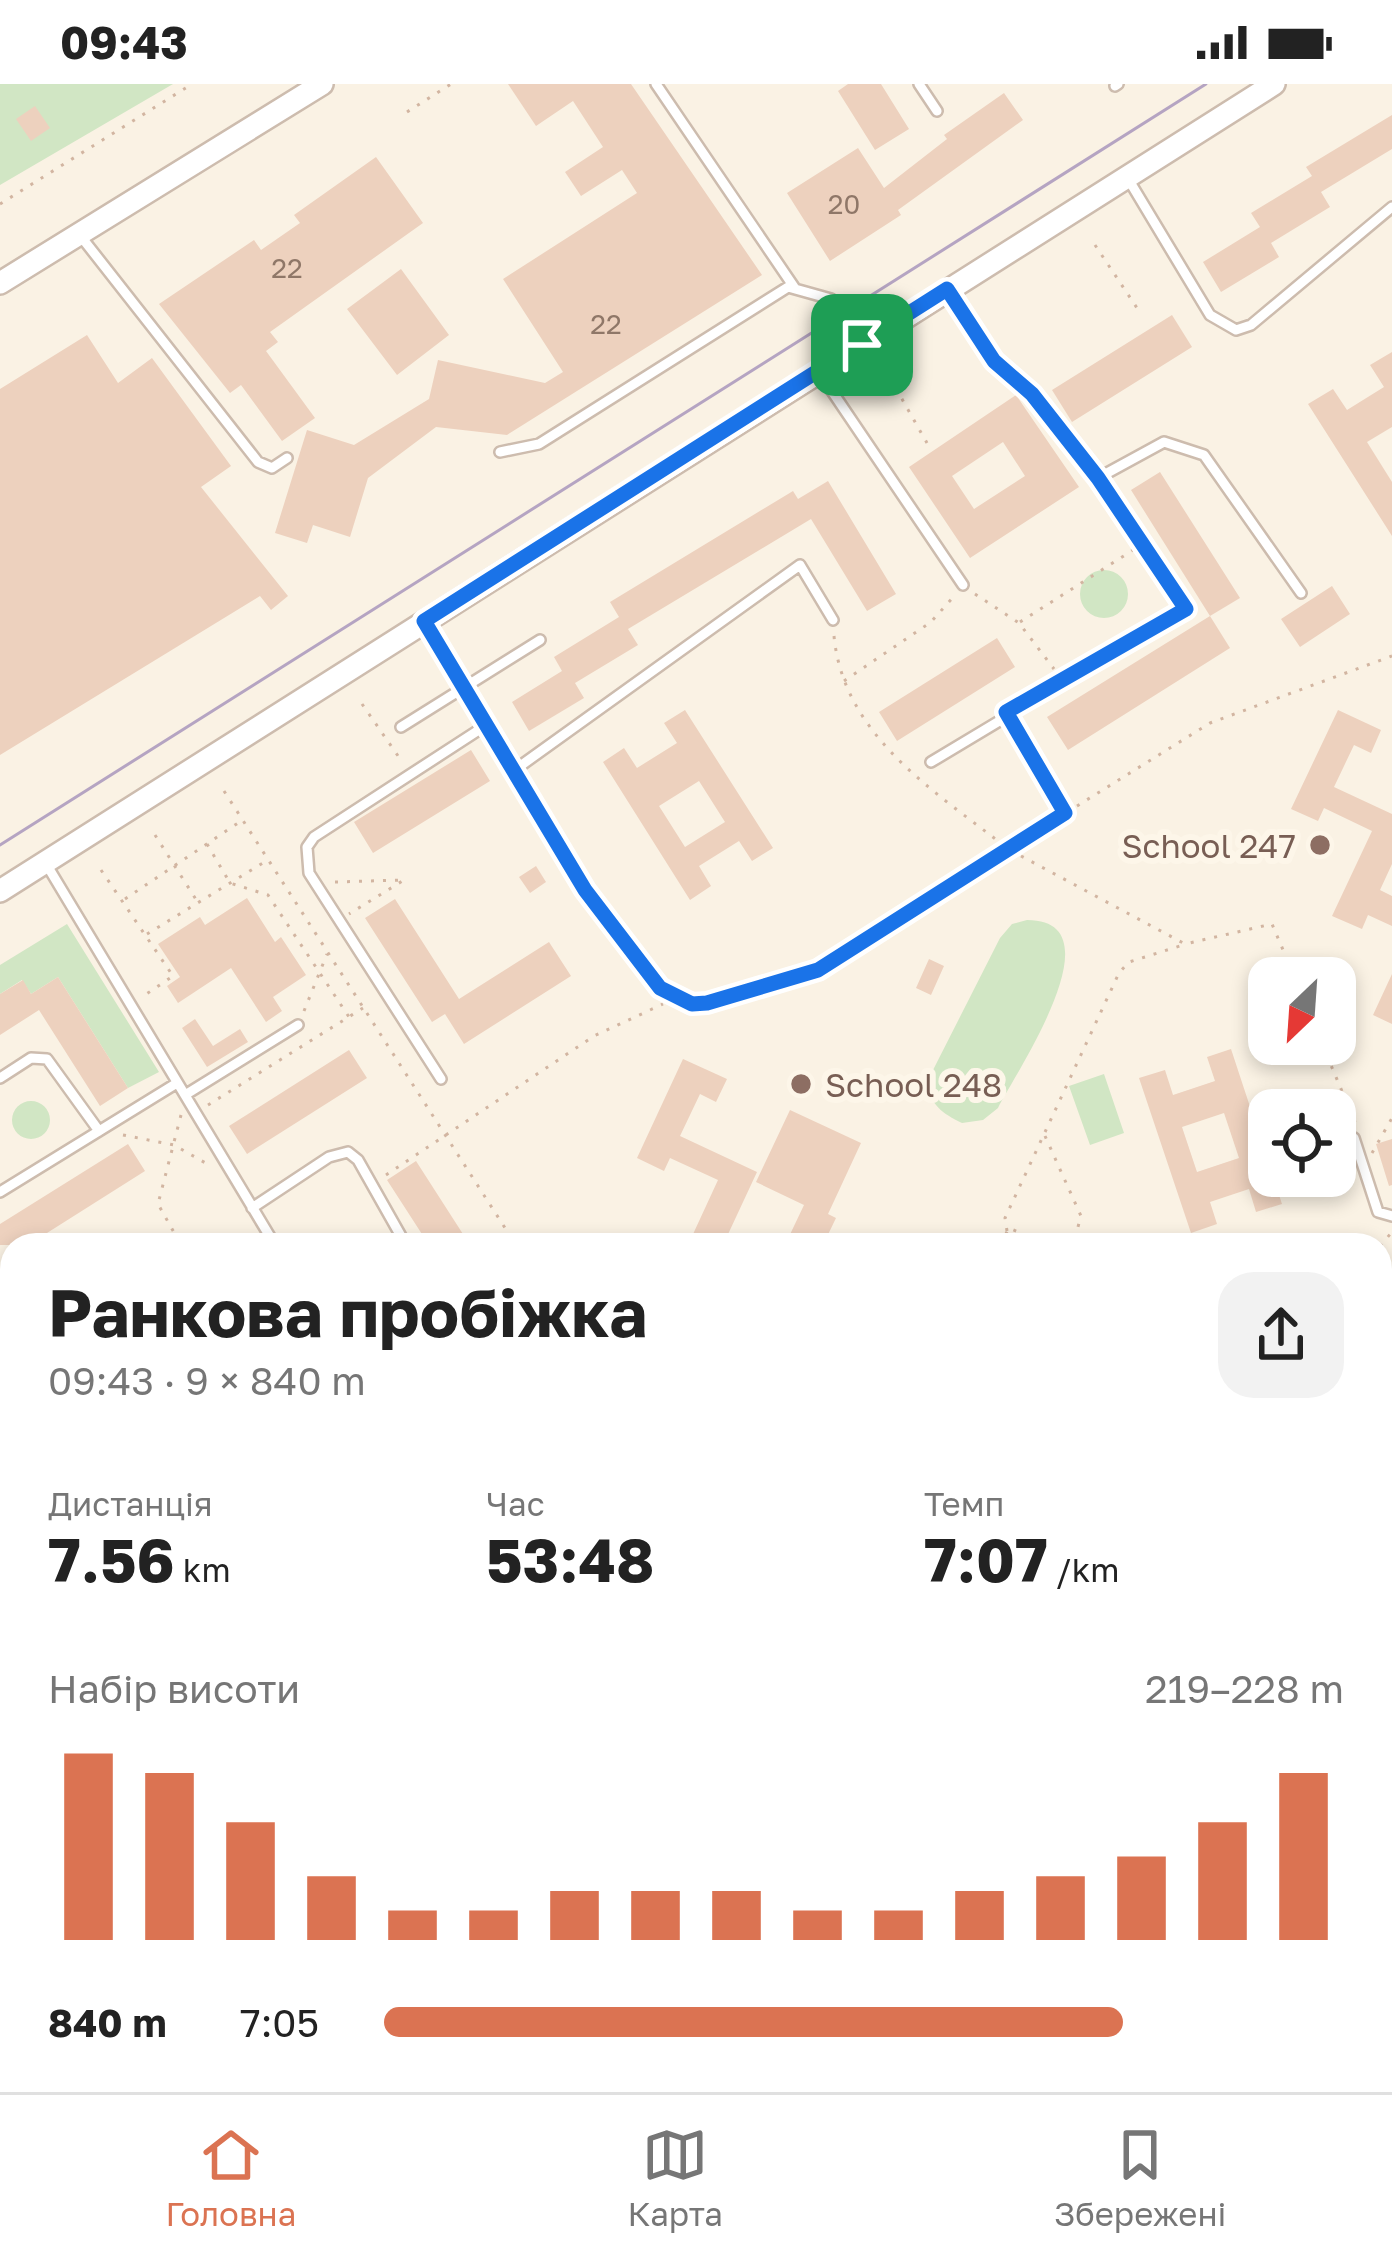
<!DOCTYPE html>
<html lang="uk">
<meta charset="utf-8">
<style>
body{margin:0;font-family:"Golos Text",sans-serif;background:#f2f2f2;color:#222;height:100vh;display:flex;flex-direction:column;font-size:45px;white-space:nowrap}
*{box-sizing:border-box;margin:0}
p{font-size:39px;color:#767676}
.icon{flex:none;width:66px;height:66px;fill:none;stroke:currentColor;stroke-width:2;stroke-linecap:round;stroke-linejoin:round}
.map{position:relative;flex:1;overflow:hidden}
.panel{position:absolute;left:0px;top:1149px;width:1392px;height:861px;display:flex;flex-direction:column;background:#fff;border-radius:36px 36px 0 0;box-shadow:0 6px 18px #0003}
.panel>*{flex:none}
.needle{width:78px;rotate:205deg}
.controls{position:absolute;left:1248px;top:873px;display:grid;gap:24px}
.controls a{display:grid;place-items:center;width:108px;height:108px;border-radius:24px;background:#fff;box-shadow:0 6px 18px #0003;font-size:60px}
.pin{position:absolute;display:grid;place-items:center;width:102px;height:102px;color:#fff;margin:-51px;border-radius:24px;box-shadow:0 6px 18px #0006}
.round{display:grid;place-items:center;flex:none;width:126px;height:126px;border-radius:36px;background:#f2f2f2}
.overview{display:flex;align-items:center;justify-content:space-between;height:204px;padding:0 48px}
h1{font-size:66px;font-weight:700;line-height:90px}
.stats{display:grid;grid-template-columns:repeat(3,1fr);gap:18px;height:204px;padding:12px 48px}
.stats div{display:grid;align-content:center}
.stats b{font-size:60px;font-weight:700}
.stats small{font-size:33px;font-weight:400}
.stats p{font-size:33px}
.chart{height:336px;padding:24px 48px}
.chart p{display:flex;justify-content:space-between}
.chart svg{width:100%;height:216px;margin-top:12px;stroke:#db7352;stroke-width:6}
ul{padding:0 48px;list-style:none;font-size:39px}
li{display:grid;grid-template-columns:192px 144px 1fr;align-items:center;height:90px}
li i{height:30px;border-radius:15px;background:#db7352}
.status{display:flex;justify-content:space-between;align-items:center;height:84px;padding:0 60px;background:#fff;direction:ltr}
.status svg{height:33px;fill:currentColor}
.dock{display:flex;justify-content:space-around;align-items:center;height:168px;border-top:3px solid #e0e0e0;background:#fff;font-size:33px;color:#767676}
.dock a{display:grid;justify-items:center;gap:6px}
.dock .current{color:#db7352}
.map>svg:first-child{display:block}
.green{fill:#d1e6c4}
.building{fill:#edd1be;fill-rule:evenodd}
.lines{fill:none;stroke-linecap:round;stroke-linejoin:round}
.service-casing{stroke:#cdbcae;stroke-width:14}
.tertiary-casing{stroke:#cdbcae;stroke-width:26}
.secondary-casing{stroke:#cfbcac;stroke-width:28}
.path{stroke:#d2b5a1;stroke-width:3;stroke-dasharray:3 9;stroke-linecap:butt}
.service{stroke:#fff;stroke-width:9}
.tertiary{stroke:#fff;stroke-width:21}
.secondary{stroke:#fff;stroke-width:24}
.tram{stroke:#b5a4c2;stroke-width:3}
.route-casing{stroke:#fff;stroke-width:24}
.route{stroke:#1a73e8;stroke-width:15}
.education-dot{fill:#8d6e63;stroke:#fdf6e9;stroke-width:4.5}
.labels{text-anchor:middle;dominant-baseline:central;stroke-width:12;stroke-linejoin:round;paint-order:stroke}
.number-label{font-size:27px;fill:#8f7768}
.education-label{font-size:33px;fill:#785e54;stroke:#fdf6e9;text-anchor:end}
</style>
<div class="status"><b>09:43</b><svg viewBox="0 0 49 12"><path d="M0 12V9h3v3zM5 12V6h3v6zM10 12V3h3v9zM15 12V0h3v12zM26 1h20v11H26zM47 4h2v5h-2z"/></svg></div>
<div class="map">
<svg width="1392" height="2008" viewBox="0 0 1392 2008">
<rect width="100%" height="100%" fill="#faf2e4"/>
<!-- green -->
<path class="green" d="M 0,0 L 173,0 L 0,101 Z
M1080 510a24 24 0 1 1 48 0a24 24 0 1 1-48 0Z
M 1027,836 C 1120,836 1016,988 998,1024 L 983,1036 L 962,1039 C 939,1028 925,1017 931,990 L 1000,854 L 1012,840 Z
M 67,840 L 159,988 L 128,1004 L 58,893 L 31,910 L 22,896 L 0,910 L 0,881 Z
M 1104,990 L 1124,1049 L 1090,1061 L 1069,1002 Z
M12 1036a19 19 0 1 1 38 0a19 19 0 1 1-38 0Z"/>
<!-- building -->
<path class="building" d="M 508,0 L 631,0 L 762,191 L 507,351 L 436,343 L 368,394 L 350,453 L 313,441 L 307,459 L 275,449 L 307,346 L 354,361 L 429,315 L 438,276 L 545,299 L 563,288 L 503,195 L 637,109 L 622,86 L 581,112 L 565,88 L 603,63 L 573,17 L 536,42 Z
M 848,0 L 881,0 L 909,45 L 875,66 L 838,7 Z
M 1004,9 L 1023,36 L 898,126 L 901,131 L 830,177 L 787,109 L 858,64 L 884,104 L 947,55 L 944,51 Z
M 35,22 L 50,44 L 31,57 L 16,35 Z
M 1392,31 L 1392,65 L 1321,108 L 1330,123 L 1271,159 L 1279,173 L 1221,208 L 1203,178 L 1260,143 L 1251,129 L 1312,92 L 1306,83 Z
M 376,73 L 423,139 L 270,248 L 278,258 L 266,267 L 315,334 L 282,357 L 241,301 L 230,309 L 159,220 L 254,156 L 261,166 L 300,139 L 294,131 Z
M 401,185 L 449,251 L 397,291 L 347,225 Z
M 1172,231 L 1192,263 L 1072,338 L 1052,306 Z
M 87,251 L 118,299 L 152,274 L 231,382 L 201,403 L 288,512 L 271,526 L 260,512 L 0,671 L 0,305 Z
M 1392,268 L 1392,343 L 1367,358 L 1392,398 L 1392,452 L 1308,320 L 1333,305 L 1347,326 L 1384,303 L 1370,281 Z
M 1016,311 L 1079,403 L 970,474 L 909,383 ZM 1003,358 L 1025,392 L 974,425 L 952,392 Z
M 1160,388 L 1240,514 L 1210,532 L 1131,406 Z
M 828,397 L 896,510 L 867,527 L 811,435 L 628,545 L 638,561 L 575,599 L 584,614 L 529,647 L 512,618 L 562,587 L 554,573 L 619,533 L 610,518 L 793,407 L 798,415 Z
M 1332,502 L 1350,530 L 1300,563 L 1281,535 Z
M 1210,532 L 1230,564 L 1068,666 L 1047,633 Z
M 997,554 L 1015,583 L 897,657 L 879,628 Z
M 685,626 L 773,764 L 752,777 L 739,757 L 699,782 L 711,802 L 690,816 L 603,678 L 624,664 L 637,684 L 677,659 L 664,639 ZM 699,697 L 725,738 L 685,763 L 659,722 Z
M 1338,626 L 1381,646 L 1371,669 L 1354,661 L 1334,703 L 1392,730 L 1392,780 L 1380,806 L 1392,812 L 1392,842 L 1368,831 L 1362,845 L 1332,832 L 1372,747 L 1324,724 L 1318,737 L 1291,725 Z
M 471,666 L 490,697 L 373,769 L 354,738 Z
M 536,782 L 546,798 L 530,809 L 519,793 Z
M 247,814 L 275,858 L 281,853 L 306,891 L 273,913 L 282,927 L 266,938 L 231,884 L 178,919 L 167,902 L 180,893 L 158,860 L 200,833 L 205,841 Z
M 395,815 L 459,915 L 549,858 L 571,892 L 464,960 L 445,930 L 432,938 L 365,834 Z
M 929,875 L 944,882 L 931,911 L 916,904 Z
M 1392,890 L 1392,940 L 1373,931 Z
M 58,893 L 128,1004 L 100,1022 L 39,926 L 0,951 L 0,910 L 23,896 L 31,910 Z
M 195,935 L 213,962 L 240,945 L 248,958 L 207,983 L 182,944 Z
M 1231,965 L 1282,1120 L 1256,1128 L 1249,1105 L 1210,1118 L 1217,1140 L 1191,1149 L 1139,994 L 1165,986 L 1173,1011 L 1215,997 L 1207,973 ZM 1224,1029 L 1239,1074 L 1197,1088 L 1182,1043 Z
M 349,966 L 367,994 L 247,1070 L 229,1042 Z
M 683,975 L 727,995 L 716,1018 L 700,1010 L 680,1052 L 757,1088 L 723,1161 L 688,1161 L 718,1096 L 670,1074 L 664,1087 L 637,1074 Z
M 790,1026 L 861,1059 L 828,1130 L 836,1134 L 823,1161 L 785,1161 L 804,1121 L 756,1098 Z
M 1392,1055 L 1392,1101 L 1389,1102 L 1376,1060 Z
M 128,1060 L 145,1087 L 28,1161 L 0,1161 L 0,1140 Z
M 416,1077 L 470,1161 L 429,1161 L 387,1096 Z"/>
<g class="lines">
<defs>
<path id="service" d="M 656,0 L 794,203
M 919,0 L 937,27
M 1115,2 L 1118,0
M 1127,93 L 1210,231 L 1236,246 L 1251,241 L 1392,123
M 79,150 L 258,378 L 272,384 L 287,374
M 819,288 L 963,501
M 500,368 L 539,360 L 788,203 L 831,215 L 862,261
M 1098,394 L 1164,358 L 1204,371 L 1301,509
M 425,537 L 585,806 L 660,904 L 691,920 L 818,886 L 1065,729 L 1006,628
M 401,643 L 540,556
M 931,678 L 1186,525 C 1155,479 1127,430 1093,387 C 1044,326 990,273 948,207
M 516,685 L 800,481 L 833,536
M 45,778 L 275,1161
M 0,994 L 31,974 L 47,975 L 99,1047
M 441,995 L 309,789 L 307,763 L 314,753 L 488,640
M 185,1011 L 298,941
M 1354,1054 L 1378,1128 L 1392,1132
M 0,1108 L 177,999
M 252,1124 L 329,1073 L 348,1068 L 358,1076 L 406,1161
M 1380,1269 L 1392,1265
M 1380,1367 L 1392,1363
M 1380,1423 L 1392,1400
M 1380,1688 L 1392,1693
M 0,1741 L 11,1731
M 0,1751 L 12,1773
M 0,1845 L 12,1837
M 1380,1871 L 1391,1867
M 0,1946 L 12,1965
M 34,1998 L 40,2008
M 259,1998 L 265,2008
M 436,1998 L 442,2008
M 866,1998 L 871,2008
M 104,2008 L 120,1998
M 361,2008 L 378,1998
M 1015,2008 L 1042,1998"/>
<path id="tertiary" d="M 0,199 L 322,0
M 0,807 L 1274,0"/>
<path id="secondary" d="M 1380,1974 L 1392,1970
M 1286,2008 L 1314,1998
M 1389,2008 L 1392,2007"/>
</defs>
<!-- service casing -->
<use href="#service" class="service-casing"/>
<!-- tertiary casing -->
<use href="#tertiary" class="tertiary-casing"/>
<!-- secondary casing -->
<use href="#secondary" class="secondary-casing"/>
<!-- path -->
<path class="path" d="M 407,28 L 451,0
M 0,120 L 192,0
M 1095,161 L 1141,230
M 890,294 L 927,359
M 975,510 L 1019,539 L 1054,585
M 1020,538 L 1133,466
M 834,552 C 843,648 928,703 998,757
M 844,597 L 931,538 L 955,511
M 362,620 L 403,679
M 224,707 L 516,1161
M 1077,722 L 1210,639 L 1392,572
M 155,751 L 197,817
M 207,760 L 230,799 L 268,811 L 349,933
M 1021,772 L 1185,860 L 1272,840 L 1295,894
M 101,786 L 173,892 L 142,913
M 335,798 L 404,796 L 349,830
M 125,815 L 241,737
M 147,850 L 266,777
M 304,927 L 327,870
M 1322,960 L 1355,1038
M 208,1021 L 363,924
M 181,1031 L 158,1120 L 181,1161
M 123,1051 L 174,1061 L 209,1081
M 1045,1052 L 1081,1132 L 1073,1161
M 1372,1069 L 1392,1034
M 386,1091 L 594,952 L 663,920
M 1007,1147 L 1005,1134 L 1119,889 L 1129,878 L 1183,861
M 1000,1161 L 1009,1144 L 1049,1161
M 1380,1162 L 1392,1148
M 1380,1247 L 1392,1244
M 0,1313 L 12,1332
M 1380,1509 L 1392,1487
M 0,1588 L 12,1581
M 1380,1621 L 1392,1673
M 1380,1720 L 1392,1726"/>
<!-- service -->
<use href="#service" class="service"/>
<!-- tertiary -->
<use href="#tertiary" class="tertiary"/>
<!-- secondary -->
<use href="#secondary" class="secondary"/>
<!-- tram -->
<path class="tram" d="M 0,761 L 1206,0"/>
</g>
<g class="lines">
<defs>
<path id="route" d="M 947,205 L 994,277 L 1032,310 L 1098,394 L 1186,525 L 1006,628 L 1065,729 L 818,886 L 707,919 L 692,920 L 660,904 L 585,806 L 424,537 Z"/>
</defs>
<!-- route casing -->
<use href="#route" class="route-casing"/>
<!-- route -->
<use href="#route" class="route"/>
</g>
<!-- markers -->
<g class="education-dot">
<circle cx="1320" cy="761" r="12"/>
<circle cx="801" cy="1000" r="12"/>
</g>
<g class="labels">
<!-- number labels -->
<g class="number-label">
<text x="844" y="120">20</text>
<text x="287" y="184">22</text>
<text x="606" y="240">22</text>
</g>
<!-- education labels -->
<g class="education-label">
<text x="1296" y="761">School 247</text>
<text x="825" y="1000" text-anchor="start">School 248</text>
</g>
</g>
</svg>
<div class="controls">
<a><svg class="needle" viewBox="-14 -14 28 28"><path d="M0-13l5 13h-10z" fill="#e53935"/><path d="M0 13l5-13h-10z" fill="#767676"/></svg></a>
<a><svg class="icon" aria-label="locate" viewBox="0 0 24 24"><circle cx="12" cy="12" r="6"/><path d="M12 2v4M12 18v4M2 12h4M18 12h4"/></svg></a>
</div>
<div class="pin" style="left:862px;top:261px;background:#1e9e55"><svg class="icon" aria-label="arrive" viewBox="0 0 24 24"><path d="M6 21V4h12l-3 4 3 4H6"/></svg></div>
<section class="panel">
<div class="overview"><div><h1>Ранкова пробіжка</h1><p>09:43 · 9 × 840 m</p></div><a class="round"><svg class="icon" aria-label="share" viewBox="0 0 24 24"><path d="M12 15V3M7 8l5-5 5 5M5 13v7h14v-7"/></svg></a></div>
<div class="stats">
<div><p>Дистанція</p><b>7.56<small> km</small></b></div>
<div><p>Час</p><b>53:48</b></div>
<div><p>Темп</p><b>7:07<small> /km</small></b></div>
</div>
<div class="chart"><p><span>Набір висоти</span>219–228 m</p>
<svg viewBox="0 0 160 44" preserveAspectRatio="none"><path d="M5 44V6M15 44V10M25 44V20M35 44V31M45 44V38M55 44V38M65 44V34M75 44V34M85 44V34M95 44V38M105 44V38M115 44V34M125 44V31M135 44V27M145 44V20M155 44V10"/></svg>
</div>
<ul>
<li><b>840 m</b>7:05<i style="width:77%"></i></li>
</ul>
</section>
</div>
<nav class="dock">
<a class="current"><svg class="icon" aria-label="home" viewBox="0 0 24 24"><path d="M3 11l9-7 9 7M6 9v11h12V9"/></svg>Головна</a>
<a><svg class="icon" aria-label="map" viewBox="0 0 24 24"><path d="M3 6l6-2 6 2 6-2v14l-6 2-6-2-6 2zM9 4v14M15 6v14"/></svg>Карта</a>
<a><svg class="icon" aria-label="saved" viewBox="0 0 24 24"><path d="M7 4h10v16l-5-4-5 4z"/></svg>Збережені</a>
</nav>
